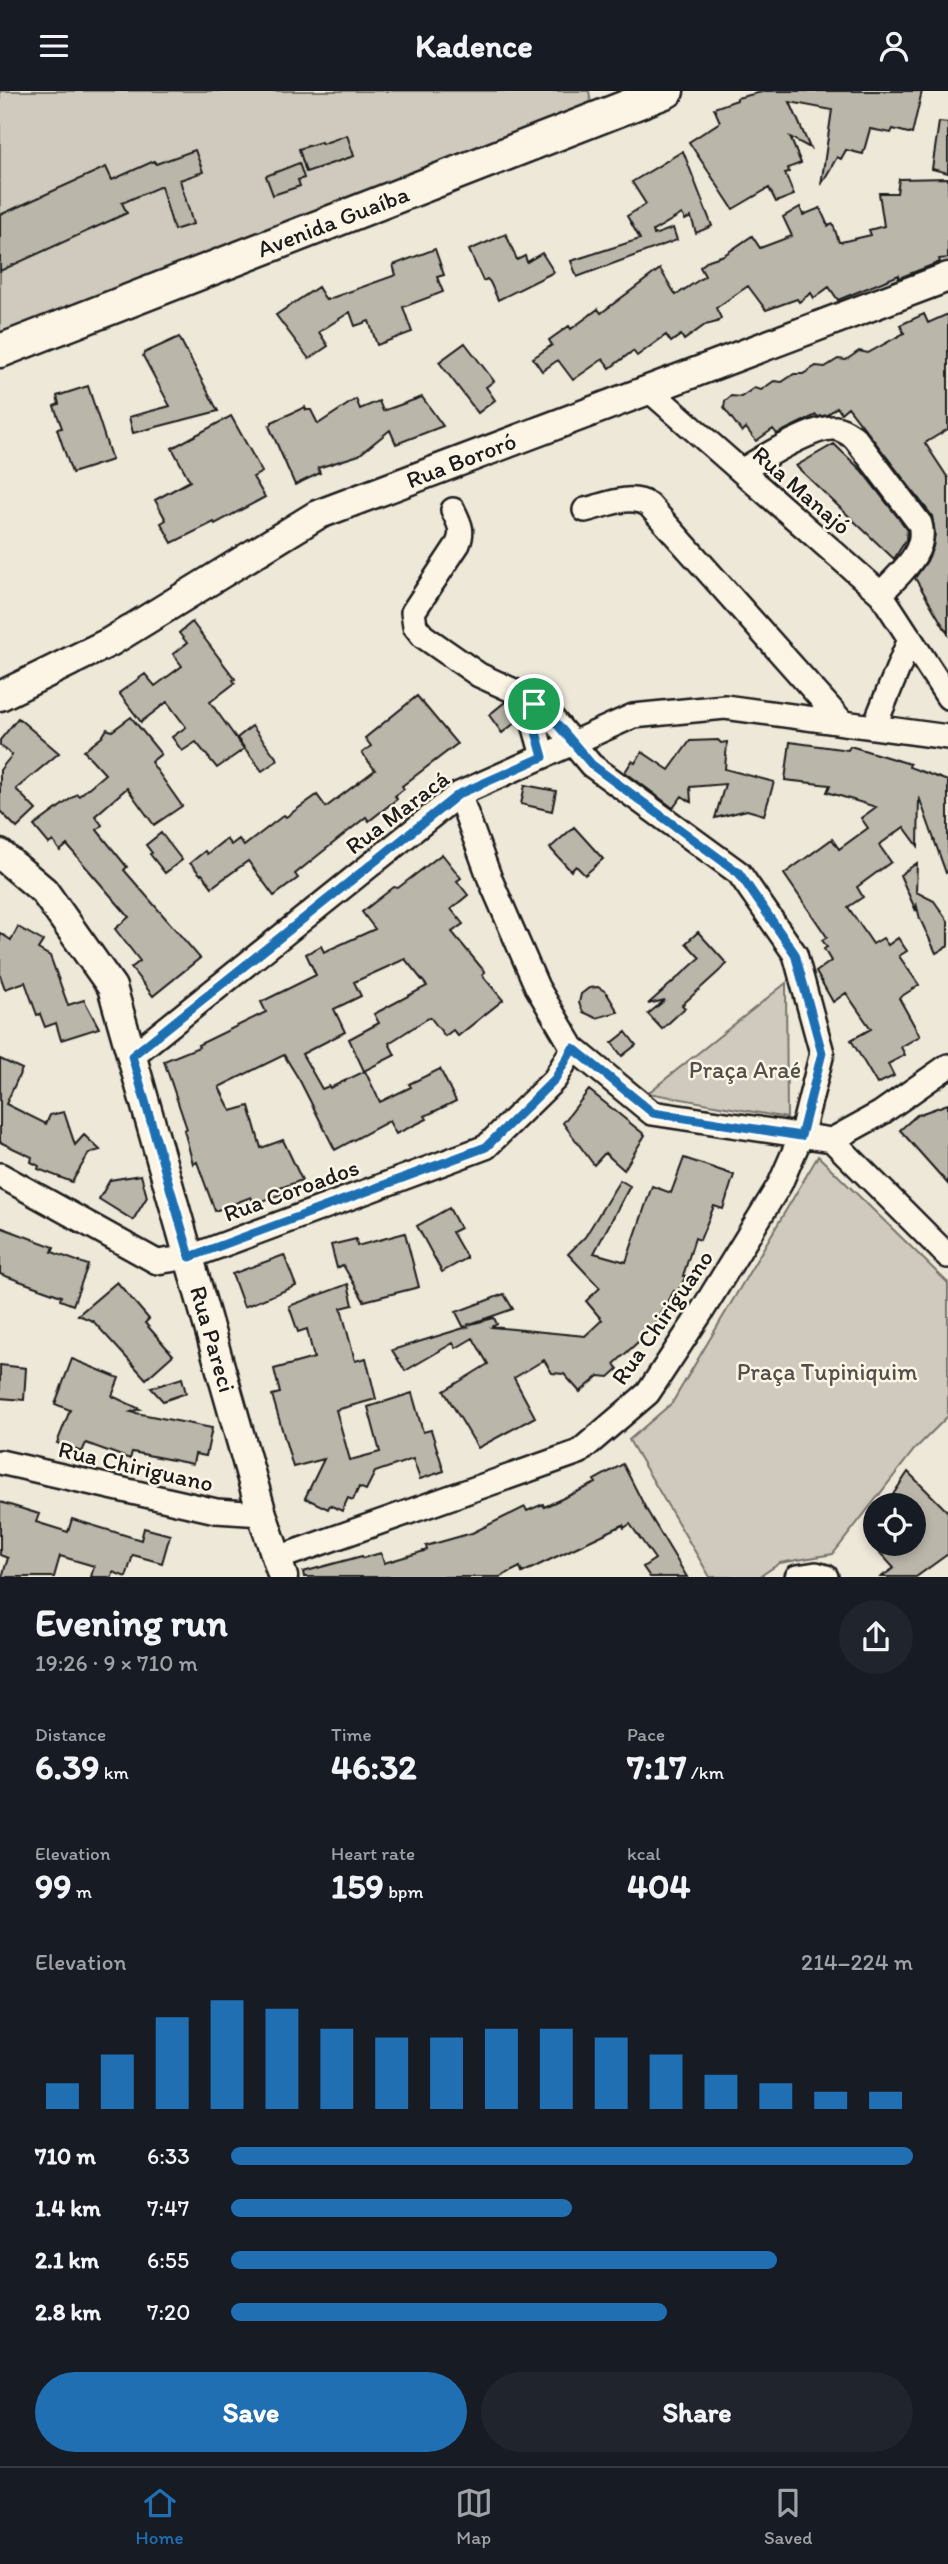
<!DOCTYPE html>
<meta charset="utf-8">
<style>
body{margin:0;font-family:Itim,sans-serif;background:#20242c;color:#f1f3f6;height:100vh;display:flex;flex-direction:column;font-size:26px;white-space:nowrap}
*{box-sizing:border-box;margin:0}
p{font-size:23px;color:#9ea1a6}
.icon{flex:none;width:38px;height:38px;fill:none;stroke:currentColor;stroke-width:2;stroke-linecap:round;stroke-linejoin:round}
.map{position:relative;height:1486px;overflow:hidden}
.details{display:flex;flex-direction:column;background:#171b24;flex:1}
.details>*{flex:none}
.fabs{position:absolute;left:863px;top:1402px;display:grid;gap:14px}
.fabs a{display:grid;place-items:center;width:63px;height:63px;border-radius:50%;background:#171b24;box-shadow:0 4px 10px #0003;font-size:35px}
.pin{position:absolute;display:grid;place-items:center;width:60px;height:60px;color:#fff;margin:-30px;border:4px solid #fff;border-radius:50%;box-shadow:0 2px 7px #0007}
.round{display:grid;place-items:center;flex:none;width:74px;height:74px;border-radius:37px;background:#20242c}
.head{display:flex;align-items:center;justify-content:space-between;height:119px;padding:0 35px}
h1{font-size:38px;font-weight:700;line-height:52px}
.stats{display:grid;grid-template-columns:repeat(3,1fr);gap:10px;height:119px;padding:7px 35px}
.stats div{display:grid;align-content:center}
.stats b{font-size:35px;font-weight:700}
.stats small{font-size:19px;font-weight:400}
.stats p{font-size:19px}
.chart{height:196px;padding:14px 35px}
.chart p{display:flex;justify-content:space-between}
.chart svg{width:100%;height:126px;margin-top:7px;stroke:#1f6fb2;stroke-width:6}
.button{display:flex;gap:14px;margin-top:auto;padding:14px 35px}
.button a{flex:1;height:80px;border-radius:42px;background:#1f6fb2;color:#fff;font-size:28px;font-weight:700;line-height:80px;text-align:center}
.button a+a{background:#20242c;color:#f1f3f6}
ul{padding:0 35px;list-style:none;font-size:23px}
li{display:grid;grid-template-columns:112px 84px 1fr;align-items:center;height:52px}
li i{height:18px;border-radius:9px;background:#1f6fb2}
header{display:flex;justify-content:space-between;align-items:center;height:91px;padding:0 35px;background:#171b24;font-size:32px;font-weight:700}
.tab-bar{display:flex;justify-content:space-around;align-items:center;height:98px;border-top:2px solid #363941;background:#171b24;font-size:19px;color:#9ea1a6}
.tab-bar a{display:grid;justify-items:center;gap:4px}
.tab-bar .selected{color:#1f6fb2}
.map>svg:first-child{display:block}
.green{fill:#cfcabd;stroke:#76736c;stroke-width:2}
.building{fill:#bab6aa;stroke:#1c1c1c;stroke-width:2}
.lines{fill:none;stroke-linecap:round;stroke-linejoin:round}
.minor-casing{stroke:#1c1c1c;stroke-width:28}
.tertiary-casing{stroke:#1c1c1c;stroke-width:33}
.secondary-casing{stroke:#1c1c1c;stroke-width:37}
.minor{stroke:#fcf5e5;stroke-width:23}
.tertiary{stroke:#fcf5e5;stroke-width:28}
.secondary{stroke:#fcf5e5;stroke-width:32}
.route-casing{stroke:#fff;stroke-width:14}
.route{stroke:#1f6fb2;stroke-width:9}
.labels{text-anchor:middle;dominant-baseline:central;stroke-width:5;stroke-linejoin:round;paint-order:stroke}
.street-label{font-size:24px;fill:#1c1c1c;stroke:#fcf5e5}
.park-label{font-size:24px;fill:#52504c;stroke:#fcf5e5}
</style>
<header><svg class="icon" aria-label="menu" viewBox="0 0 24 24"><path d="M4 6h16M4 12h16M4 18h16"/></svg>Kadence<svg class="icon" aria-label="person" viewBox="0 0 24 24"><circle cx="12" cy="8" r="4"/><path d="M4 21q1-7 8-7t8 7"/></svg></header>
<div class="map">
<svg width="948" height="1486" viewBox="0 0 948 1486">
<rect width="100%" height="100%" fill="#eee8d9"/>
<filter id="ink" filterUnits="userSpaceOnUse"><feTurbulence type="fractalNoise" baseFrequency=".0143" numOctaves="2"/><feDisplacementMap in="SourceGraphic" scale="14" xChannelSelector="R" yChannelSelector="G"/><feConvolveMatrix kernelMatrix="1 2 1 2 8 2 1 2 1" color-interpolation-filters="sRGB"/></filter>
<g filter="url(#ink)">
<!-- green -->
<path class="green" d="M 0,0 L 589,0 L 591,12 L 0,245 Z
M 786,892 L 787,1027 L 648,1002 Z
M 818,1065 L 948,1192 L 948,1325 L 914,1359 L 833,1463 L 780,1472 L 759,1486 L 710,1486 L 629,1349 L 672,1312 Z"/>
<!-- building -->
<path class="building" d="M 766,0 L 922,0 L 912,43 L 893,38 L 891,42 L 870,38 L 863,63 L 846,59 L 841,68 L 837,66 L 821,94 L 832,19 L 790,11 L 810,57 L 790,46 L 801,72 L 788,77 L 789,81 L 785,82 L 794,104 L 776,111 L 769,97 L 733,118 L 689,51 L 720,31 L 714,17 L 737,9 L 737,7 Z
M 939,31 L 948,32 L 948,82 L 932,78 Z
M 347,44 L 354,65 L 306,81 L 299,58 L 321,51 L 322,53 Z
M 195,59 L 203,81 L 180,89 L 193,133 L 174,139 L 161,95 L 122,112 L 127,122 L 0,180 L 0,124 L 106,76 L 112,89 L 154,70 L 156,73 Z
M 683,60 L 712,135 L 696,142 L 691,126 L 685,129 L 682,123 L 653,140 L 654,144 L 673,137 L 677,149 L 577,186 L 571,170 L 640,148 L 627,125 L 646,113 L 632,91 Z
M 299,72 L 304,87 L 298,89 L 300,95 L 273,104 L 266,85 Z
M 948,87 L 948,167 L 939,168 L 940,171 L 899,187 L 899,184 L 838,209 L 829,196 L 814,207 L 811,202 L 799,211 L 797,208 L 766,219 L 748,195 L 716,217 L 721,227 L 717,231 L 705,234 L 684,249 L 681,244 L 671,251 L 666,244 L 637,265 L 633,260 L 610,277 L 603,268 L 573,289 L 558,269 L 542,280 L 533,267 L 552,254 L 549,249 L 569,235 L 571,238 L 598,218 L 601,222 L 660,178 L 676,204 L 705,185 L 700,176 L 709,169 L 724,164 L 752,145 L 760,157 L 792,145 L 783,126 L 800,116 L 803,124 L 820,117 L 828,135 L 833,133 L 839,151 L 841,151 L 871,144 L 869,139 L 884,135 L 879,102 L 897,102 L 899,88 Z
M 506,143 L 517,169 L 525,165 L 527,171 L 542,162 L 554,181 L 498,209 L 490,191 L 487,188 L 483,190 L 469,159 Z
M 435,158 L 444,184 L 437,186 L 443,201 L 403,216 L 412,241 L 377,254 L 369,230 L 355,235 L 350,221 L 319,241 L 328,255 L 309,268 L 276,224 L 318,196 L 326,209 L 396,184 L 393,174 Z
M 924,223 L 928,232 L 948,223 L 948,338 L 925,352 L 948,387 L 948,543 L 915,487 L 927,470 L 933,456 L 935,442 L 932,425 L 848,316 L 841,322 L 837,316 L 827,324 L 818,326 L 816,324 L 777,343 L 773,338 L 756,350 L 746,337 L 742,341 L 724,317 L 725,310 L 731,305 L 741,306 L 754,297 L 761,299 L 774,290 L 782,291 L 794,283 L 803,283 L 816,275 L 825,276 L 838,268 L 846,269 L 859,260 L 868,262 L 904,242 L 900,234 Z
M 179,246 L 218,320 L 133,342 L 129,326 L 170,315 L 143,265 L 144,262 Z
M 465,252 L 494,290 L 486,296 L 495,309 L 478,322 L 439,271 Z
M 88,295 L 112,369 L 72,382 L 57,338 L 62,337 L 54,315 L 59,313 L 57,305 Z
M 422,306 L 443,335 L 396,353 L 390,339 L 359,364 L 318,377 L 320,382 L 295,394 L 269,335 L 272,333 L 272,331 L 305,316 L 306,319 L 311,319 L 318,333 L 356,308 L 360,318 L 379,310 L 383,320 Z
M 231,325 L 262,381 L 253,386 L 265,406 L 215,433 L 214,431 L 172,452 L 161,432 L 166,429 L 155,409 L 190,390 L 172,357 Z
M 834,353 L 861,379 L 907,438 L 906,449 L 894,468 L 796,375 Z
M 192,531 L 235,588 L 233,589 L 235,592 L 210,611 L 244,658 L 217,677 L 196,651 L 182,660 L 172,646 L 186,636 L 167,611 L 141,631 L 119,602 L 145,583 L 155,595 L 182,575 L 173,563 L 187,552 L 179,542 Z
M 417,605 L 457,653 L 402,695 L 404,698 L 395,705 L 397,708 L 369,730 L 366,726 L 316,766 L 295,783 L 298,787 L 274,805 L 248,770 L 212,796 L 202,783 L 201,784 L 190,772 L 205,760 L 207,763 L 226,748 L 231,754 L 239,748 L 244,755 L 284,724 L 286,726 L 317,704 L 326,716 L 375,679 L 362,662 L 371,655 L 365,647 Z
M 505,611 L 520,619 L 520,628 L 502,642 L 489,624 Z
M 131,626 L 161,663 L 151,671 L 182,715 L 154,734 L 127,697 L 95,725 L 102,734 L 97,739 L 127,776 L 124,779 L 200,867 L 153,905 L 131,877 L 140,870 L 115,838 L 129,826 L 67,754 L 60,760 L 53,750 L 49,753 L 34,735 L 77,703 L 79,705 L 105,683 L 84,660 L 102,646 L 107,638 L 112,640 Z
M 18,627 L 59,662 L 16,698 L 36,719 L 17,737 L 0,720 L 0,679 L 12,664 L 0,654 L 0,649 Z
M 252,635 L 278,669 L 262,680 L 237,647 Z
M 718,649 L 721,652 L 727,651 L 725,678 L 774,691 L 764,724 L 747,719 L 715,727 L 725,693 L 690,696 L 691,711 L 682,705 L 673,717 L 625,681 L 632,670 L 635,672 L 642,661 L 669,679 L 690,650 Z
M 790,651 L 848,659 L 850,655 L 910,673 L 909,676 L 948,690 L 948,781 L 946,782 L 919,706 L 918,755 L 904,736 L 879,754 L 891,771 L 857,796 L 863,806 L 848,816 L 873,853 L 883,847 L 888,854 L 898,847 L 907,860 L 899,865 L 919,894 L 899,907 L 920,945 L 901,956 L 905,964 L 888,973 L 894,985 L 877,993 L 851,949 L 871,938 L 846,902 L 833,911 L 816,881 L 831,870 L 824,858 L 827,856 L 822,849 L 827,846 L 784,783 L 832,748 L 839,758 L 868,737 L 861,727 L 876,716 L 827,701 L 830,694 L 785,689 Z
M 525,694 L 556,700 L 552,720 L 521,713 Z
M 574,736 L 603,768 L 585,784 L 576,775 L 571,780 L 550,757 Z
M 161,742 L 182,769 L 165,782 L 150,763 L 152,762 L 146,754 Z
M 442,763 L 461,787 L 457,790 L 468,804 L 451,818 L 463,833 L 452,841 L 485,881 L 482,884 L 503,909 L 458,945 L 453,939 L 445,945 L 430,926 L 389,952 L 395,964 L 364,980 L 349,948 L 379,932 L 374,923 L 427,895 L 405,868 L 354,891 L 361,905 L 334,918 L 345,941 L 302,963 L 322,998 L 329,995 L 330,997 L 365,980 L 380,1011 L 411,996 L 409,993 L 440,978 L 456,1010 L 425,1025 L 427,1028 L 396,1043 L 389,1030 L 335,1059 L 300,990 L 284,964 L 219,996 L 231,1020 L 249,1015 L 261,1057 L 283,1049 L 302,1089 L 280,1097 L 282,1103 L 254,1113 L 251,1106 L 215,1120 L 197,1071 L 193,1073 L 184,1039 L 187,1038 L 164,970 L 199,956 L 198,954 L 266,921 L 261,911 L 316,884 L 306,863 L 321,855 L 324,861 L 375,838 L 362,821 L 394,796 L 398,797 Z
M 917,772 L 916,801 L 934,810 L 948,830 L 948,855 L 936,862 L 920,828 L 916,812 L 916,820 L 900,784 Z
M 18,836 L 43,850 L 38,858 L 50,865 L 68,914 L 84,909 L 99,937 L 61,949 L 56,932 L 45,936 L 40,923 L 37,924 L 25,891 L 5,898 L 0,884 L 0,842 L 11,849 Z
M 698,841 L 727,873 L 682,914 L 685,917 L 662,938 L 648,923 L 665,909 L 648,913 L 700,867 L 686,852 Z
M 598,896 L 606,901 L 618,921 L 596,927 L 583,921 L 579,912 L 581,903 L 589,897 Z
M 626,941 L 636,954 L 622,965 L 612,952 Z
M 0,968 L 22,978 L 6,1013 L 46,1033 L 50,1024 L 64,1021 L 75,1054 L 84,1044 L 100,1059 L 89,1062 L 72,1091 L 38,1078 L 39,1075 L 31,1071 L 32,1066 L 0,1051 Z
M 589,999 L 645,1044 L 624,1079 L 605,1062 L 594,1074 L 563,1032 Z
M 948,1013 L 948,1093 L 900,1039 L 917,1024 Z
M 684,1067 L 734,1084 L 723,1118 L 714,1115 L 700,1149 L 695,1147 L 683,1185 L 686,1185 L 677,1202 L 674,1200 L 651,1239 L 614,1273 L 618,1278 L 609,1286 L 599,1285 L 580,1301 L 564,1283 L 552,1282 L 544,1269 L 514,1287 L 535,1326 L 478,1357 L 444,1300 L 488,1273 L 473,1247 L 456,1257 L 453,1252 L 405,1280 L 392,1259 L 467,1236 L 463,1235 L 456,1221 L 504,1203 L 513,1218 L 467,1234 L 494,1227 L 497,1233 L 492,1236 L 585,1245 L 602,1229 L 586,1210 L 600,1197 L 568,1163 L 585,1146 L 620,1089 L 630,1095 L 594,1162 L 626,1171 L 652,1095 L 671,1102 Z
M 141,1084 L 147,1106 L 133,1129 L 99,1108 L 110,1089 Z
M 449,1117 L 460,1137 L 452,1141 L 467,1167 L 442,1181 L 417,1135 Z
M 0,1136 L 54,1156 L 52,1161 L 88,1174 L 73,1214 L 60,1209 L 61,1205 L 0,1183 Z
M 405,1142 L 419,1196 L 364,1210 L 343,1174 L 337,1177 L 331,1154 L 356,1148 L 357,1155 Z
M 284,1164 L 296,1195 L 244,1216 L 232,1183 Z
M 117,1191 L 149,1228 L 145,1232 L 173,1264 L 146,1288 L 93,1230 L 78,1224 Z
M 348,1193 L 353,1214 L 341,1217 L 355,1270 L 366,1267 L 376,1308 L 336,1319 L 350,1369 L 380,1361 L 368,1316 L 412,1302 L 423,1341 L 431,1339 L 444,1380 L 420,1388 L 413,1368 L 375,1381 L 366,1399 L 359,1396 L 353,1409 L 348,1407 L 342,1420 L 330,1414 L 328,1418 L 305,1407 L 324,1368 L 293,1376 L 272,1304 L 280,1302 L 274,1278 L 314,1267 L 307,1238 L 298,1241 L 289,1215 Z
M 72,1268 L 119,1287 L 112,1305 L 140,1318 L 131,1321 L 212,1337 L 206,1365 L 195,1363 L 193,1373 L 132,1361 L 130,1368 L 86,1352 L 82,1361 L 57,1352 L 70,1319 L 55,1313 Z
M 0,1274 L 26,1277 L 24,1309 L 0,1307 Z
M 182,1287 L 186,1302 L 163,1310 L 151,1297 Z
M 623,1373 L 646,1418 L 687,1486 L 650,1486 L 643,1476 L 655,1468 L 630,1433 L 624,1437 L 623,1434 L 522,1482 L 520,1476 L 500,1486 L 304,1486 L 303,1481 L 362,1465 L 363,1467 L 381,1462 L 384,1472 L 418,1462 L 427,1459 L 426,1455 L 472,1442 L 525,1416 L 527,1420 L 543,1413 L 544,1416 L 596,1392 L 594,1389 Z
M 908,1381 L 948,1421 L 948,1463 L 916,1486 L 881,1486 L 894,1477 L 871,1452 L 914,1452 L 914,1414 L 886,1414 Z
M 0,1411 L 39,1423 L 36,1431 L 68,1441 L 72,1428 L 141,1449 L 144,1437 L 170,1444 L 162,1472 L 133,1464 L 126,1486 L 113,1481 L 112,1486 L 91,1486 L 94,1475 L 60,1465 L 54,1486 L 2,1486 L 8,1467 L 0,1464 Z"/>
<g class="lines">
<defs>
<path id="minor" d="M 648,298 L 881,503 L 948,606
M 741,380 C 761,368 813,335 835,337 C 843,338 849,343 855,347 L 920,433 C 928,462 898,483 881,503
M 585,419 C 606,414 630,402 649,414 L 843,632
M 534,613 L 534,633 L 543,665
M 874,636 L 910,548
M 459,703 L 490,788 L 537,896 L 573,957 L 652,1022 L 832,1049 L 881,1022 L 948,975
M 132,965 L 459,703 L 633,625 L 725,616 L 948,646
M 832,1049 L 948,1165
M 0,1084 L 157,1171 L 190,1166 L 486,1056 L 555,988 L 573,957
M 0,1371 L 216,1420 L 262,1423
M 278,1467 L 579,1361 L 648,1302 L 702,1220 L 780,1093 L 801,1045 L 822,962 L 795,863 L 739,782 L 591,674 L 551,626 L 523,604 L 479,584 L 423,545 L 415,535 L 413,521 L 458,453 C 464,439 459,432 453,419
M 797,1486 L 816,1483 L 826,1486"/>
<path id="tertiary" d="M 0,605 L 110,551 L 317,424 L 948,186
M 0,763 L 44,800 L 112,896 L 262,1423 L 283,1486"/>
<path id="secondary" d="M 0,260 L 667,0"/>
</defs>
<!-- minor casing -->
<use href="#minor" class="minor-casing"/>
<!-- tertiary casing -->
<use href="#tertiary" class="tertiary-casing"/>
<!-- secondary casing -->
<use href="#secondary" class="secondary-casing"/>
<!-- minor -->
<use href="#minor" class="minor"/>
<!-- tertiary -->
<use href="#tertiary" class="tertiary"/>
<!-- secondary -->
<use href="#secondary" class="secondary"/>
</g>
</g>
<g class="lines" filter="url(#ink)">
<defs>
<path id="route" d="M 534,613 L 551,626 L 592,674 L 739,782 L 795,863 L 822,962 L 801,1045 L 653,1022 L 573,957 L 555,988 L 486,1056 L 190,1166 L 132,965 L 459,703 L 543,666 L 534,634 Z"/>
</defs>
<!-- route casing -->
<use href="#route" class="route-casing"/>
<!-- route -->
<use href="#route" class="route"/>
</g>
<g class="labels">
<!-- street labels -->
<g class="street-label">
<text transform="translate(333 130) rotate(-21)">Avenida Guaíba</text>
<text transform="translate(461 369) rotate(-21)">Rua Bororó</text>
<text transform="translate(802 399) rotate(41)">Rua Manajó</text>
<text transform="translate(397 721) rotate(-37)">Rua Maracá</text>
<text transform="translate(291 1099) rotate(-20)">Rua Coroados</text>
<text transform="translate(662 1226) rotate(-55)">Rua Chiriguano</text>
<text transform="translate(213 1248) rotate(74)">Rua Pareci</text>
<text transform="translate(136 1375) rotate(13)">Rua Chiriguano</text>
</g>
<!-- park labels -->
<g class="park-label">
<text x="745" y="978">Praça Araé</text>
<text x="827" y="1280">Praça Tupiniquim</text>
</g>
</g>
</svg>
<div class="fabs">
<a><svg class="icon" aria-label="locate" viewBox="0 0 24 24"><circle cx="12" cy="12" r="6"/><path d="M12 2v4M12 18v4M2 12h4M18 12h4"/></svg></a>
</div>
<div class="pin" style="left:534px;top:613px;background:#1e9e55"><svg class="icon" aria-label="arrive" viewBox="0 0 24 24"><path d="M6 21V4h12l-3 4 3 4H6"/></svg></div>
</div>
<section class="details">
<div class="head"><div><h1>Evening run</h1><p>19:26 · 9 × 710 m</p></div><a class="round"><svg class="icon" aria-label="share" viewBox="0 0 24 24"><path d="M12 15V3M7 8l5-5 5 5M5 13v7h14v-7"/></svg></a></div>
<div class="stats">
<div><p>Distance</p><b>6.39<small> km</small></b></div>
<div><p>Time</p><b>46:32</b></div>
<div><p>Pace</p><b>7:17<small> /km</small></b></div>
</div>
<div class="stats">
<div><p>Elevation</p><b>99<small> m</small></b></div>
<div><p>Heart rate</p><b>159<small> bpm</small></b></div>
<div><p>kcal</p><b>404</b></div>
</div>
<div class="chart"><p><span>Elevation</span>214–224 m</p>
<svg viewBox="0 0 160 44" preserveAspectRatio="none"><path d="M5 44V35M15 44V25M25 44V12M35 44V6M45 44V9M55 44V16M65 44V19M75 44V19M85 44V16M95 44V16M105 44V19M115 44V25M125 44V32M135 44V35M145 44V38M155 44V38"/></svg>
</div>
<ul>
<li><b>710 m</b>6:33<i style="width:100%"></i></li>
<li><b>1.4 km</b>7:47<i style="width:50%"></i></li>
<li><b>2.1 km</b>6:55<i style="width:80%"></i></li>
<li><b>2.8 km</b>7:20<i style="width:64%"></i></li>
</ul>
<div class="button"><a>Save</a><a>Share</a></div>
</section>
<nav class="tab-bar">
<a class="selected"><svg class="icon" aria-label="home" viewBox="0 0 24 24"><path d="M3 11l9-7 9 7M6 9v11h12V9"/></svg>Home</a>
<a><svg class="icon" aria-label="map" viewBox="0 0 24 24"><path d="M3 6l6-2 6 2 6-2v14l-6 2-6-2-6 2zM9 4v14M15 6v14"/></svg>Map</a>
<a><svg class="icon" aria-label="saved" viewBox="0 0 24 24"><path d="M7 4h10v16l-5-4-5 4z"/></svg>Saved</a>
</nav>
